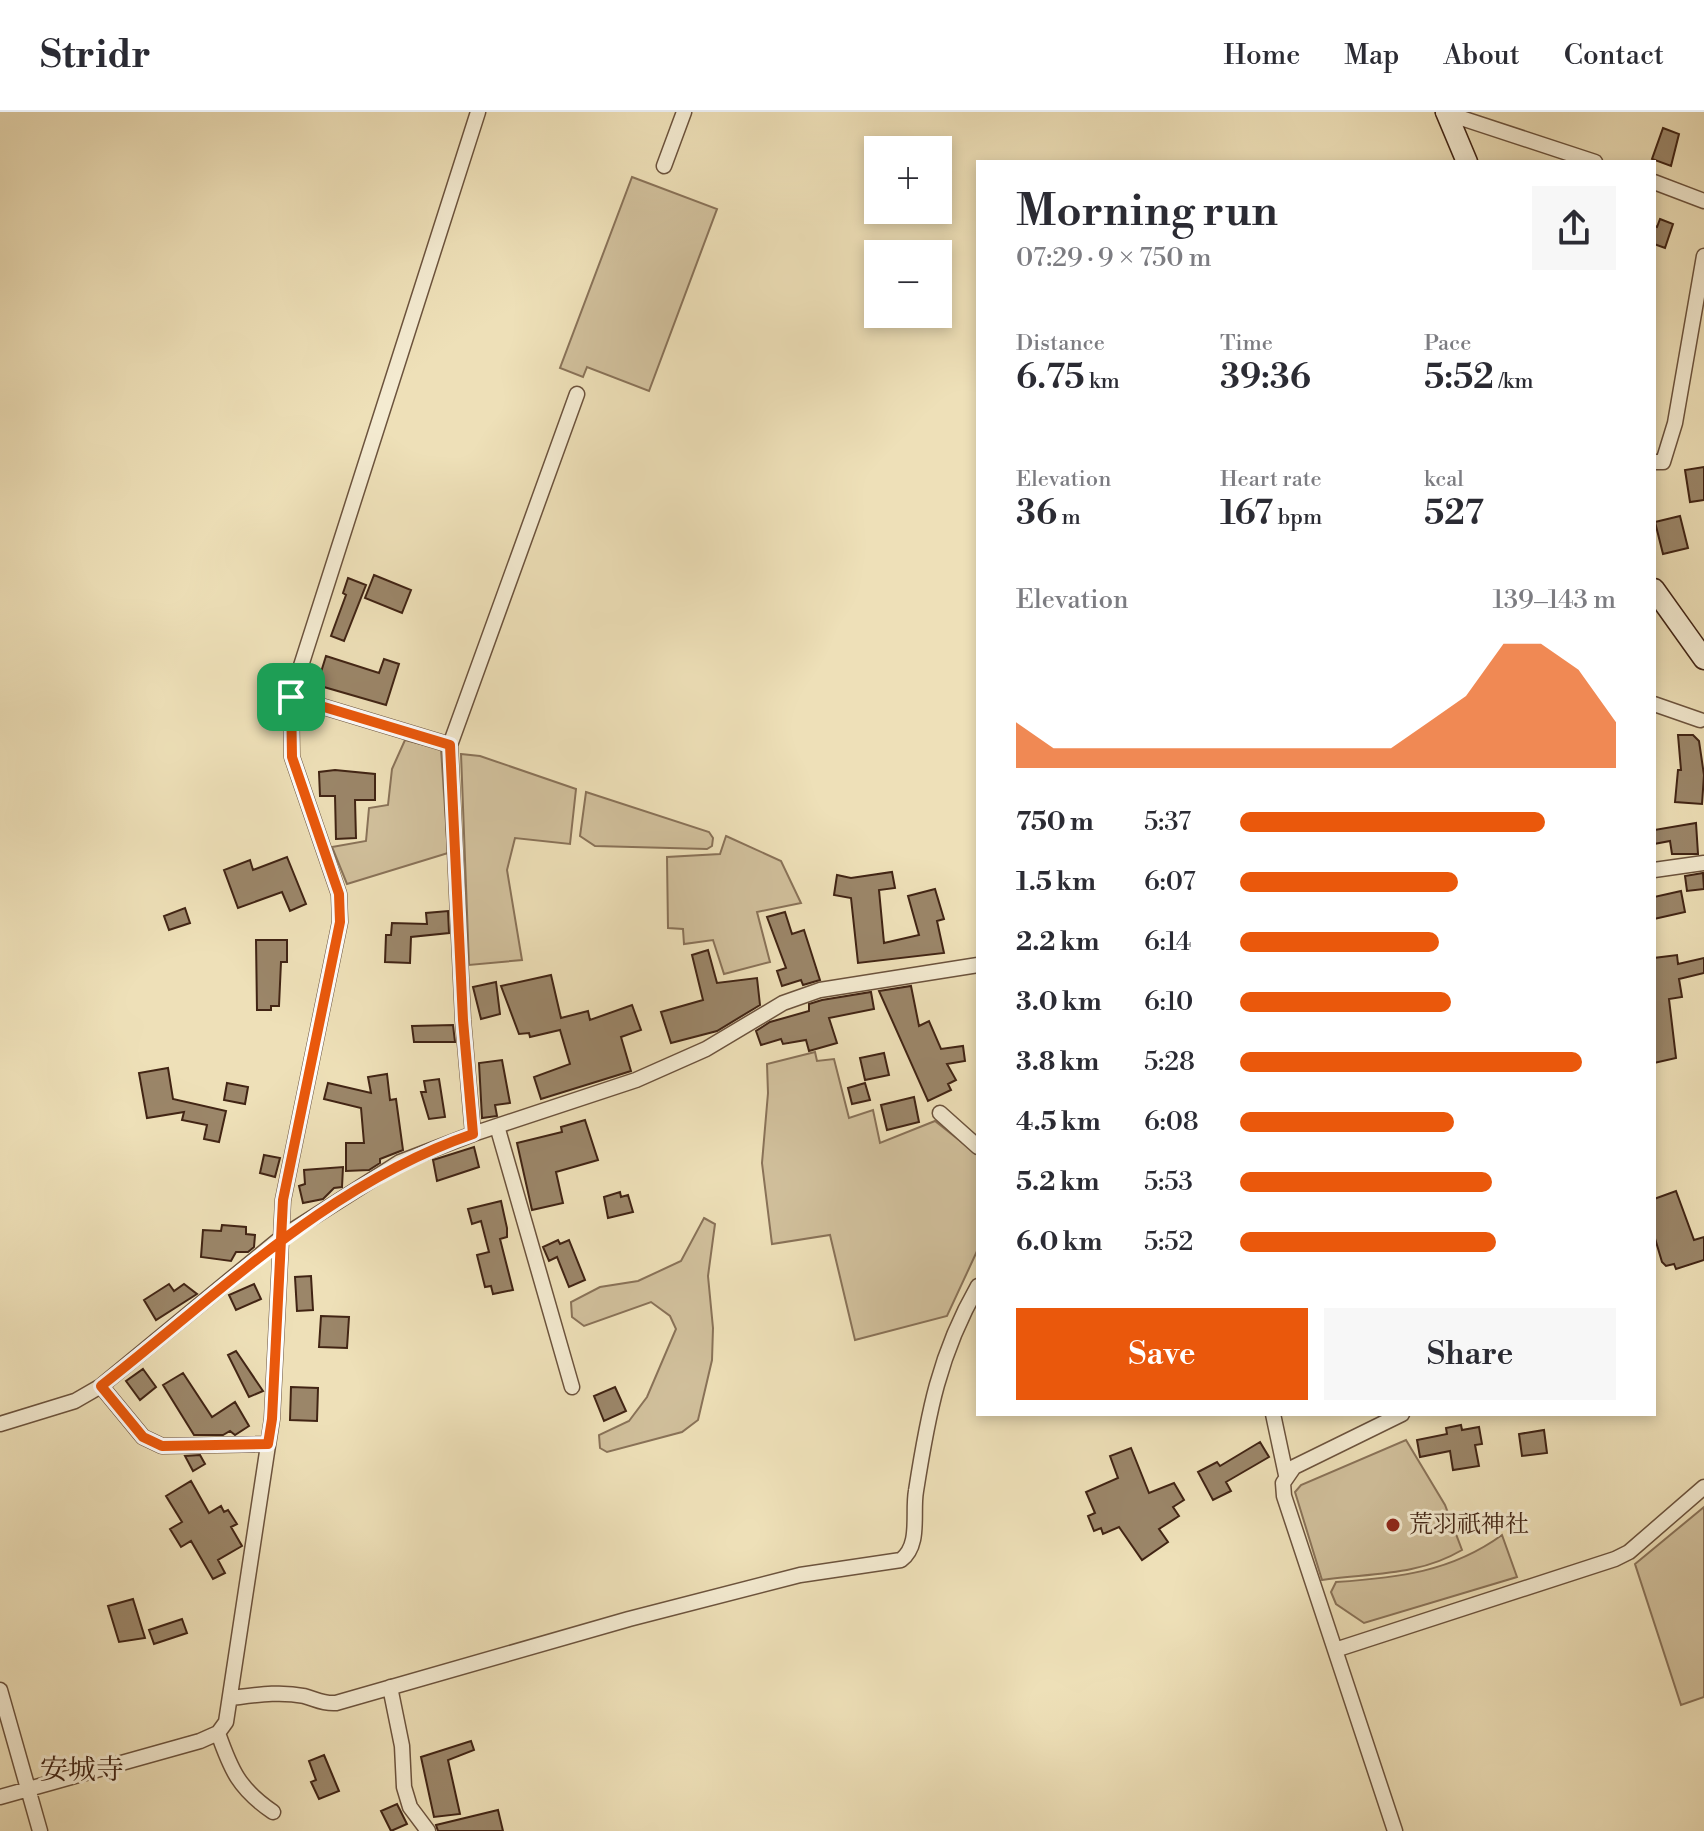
<!DOCTYPE html>
<meta charset="utf-8">
<style>
body{margin:0;font-family:"Libre Bodoni","Noto Serif JP",serif;background:#f7f7f7;color:#2b2b33;height:100vh;display:flex;flex-direction:column;font-size:30px;white-space:nowrap}
*{box-sizing:border-box;margin:0}
p{font-size:26px;color:#7c7c81}
.icon{flex:none;width:44px;height:44px;fill:none;stroke:currentColor;stroke-width:2;stroke-linecap:round;stroke-linejoin:round}
.map{position:relative;flex:1;overflow:hidden}
.drawer{position:absolute;left:976px;top:48px;width:680px;height:1256px;display:flex;flex-direction:column;background:#fff;border-radius:0px;box-shadow:0 4px 12px #0003}
.drawer>*{flex:none}
.buttons{position:absolute;left:864px;top:24px;display:grid;gap:16px}
.buttons a{display:grid;place-items:center;width:88px;height:88px;border-radius:0px;background:#fff;box-shadow:0 4px 12px #0003;font-size:40px}
.pin{position:absolute;display:grid;place-items:center;width:68px;height:68px;color:#fff;margin:-34px;border-radius:16px;box-shadow:0 4px 12px #0006}
.round{display:grid;place-items:center;flex:none;width:84px;height:84px;border-radius:0px;background:#f7f7f7}
.head{display:flex;align-items:center;justify-content:space-between;height:136px;padding:0 40px}
h1{font-size:44px;font-weight:600;line-height:60px}
.figures{display:grid;grid-template-columns:repeat(3,1fr);gap:12px;height:136px;padding:8px 40px}
.figures div{display:grid;align-content:center}
.figures b{font-size:34px;font-weight:600}
.figures small{font-size:22px;font-weight:400}
.figures p{font-size:22px}
.chart{height:224px;padding:16px 40px}
.chart p{display:flex;justify-content:space-between}
.chart svg{width:100%;height:144px;margin-top:8px;fill:#ea580c;opacity:.7}
.primary-button{display:flex;gap:16px;margin-top:auto;padding:16px 40px}
.primary-button a{flex:1;height:92px;border-radius:0px;background:#ea580c;color:#fff;font-size:32px;font-weight:600;line-height:92px;text-align:center}
.primary-button a+a{background:#f7f7f7;color:#2b2b33}
ul{padding:0 40px;list-style:none;font-size:26px}
li{display:grid;grid-template-columns:128px 96px 1fr;align-items:center;height:60px}
li i{height:20px;border-radius:10px;background:#ea580c}
header{display:flex;align-items:center;gap:48px;box-sizing:border-box;height:112px;padding:0 40px;background:#fff;border-bottom:2px solid #e1e1e2}
header strong{font-size:38px}
nav{display:flex;gap:44px;margin-inline-start:auto;font-size:28px}
.map>svg:first-child{display:block}
.green{fill:#d1c09c;stroke:#897258;stroke-width:2}
.building{fill:#9b8669;stroke:#412414;stroke-width:2}
.lines{fill:none;stroke-linecap:round;stroke-linejoin:round}
.street-casing{stroke:#6c533d;stroke-width:17}
.secondary-casing{stroke:#412414;stroke-width:23}
.street{stroke:#f4ebd1;stroke-width:14}
.secondary{stroke:#f4ebd1;stroke-width:20}
.route-casing{stroke:#fff;stroke-width:16}
.route{stroke:#ea580c;stroke-width:10}
.poi-dot{fill:#8f2418;stroke:#f4ebd1;stroke-width:3}
.labels{text-anchor:middle;dominant-baseline:central;stroke-width:6;stroke-linejoin:round;paint-order:stroke}
.poi-label{font-size:24px;fill:#412414;stroke:#f4ebd1;text-anchor:start}
.quarter-label{font-size:28px;fill:#412414;stroke:#f4ebd1}
</style>
<header>
<strong>Stridr</strong>
<nav><a>Home</a><a>Map</a><a>About</a><a>Contact</a></nav>
</header>
<div class="map">
<svg width="1704" height="1719" viewBox="0 0 1704 1719">
<rect width="100%" height="100%" fill="#eee0b8"/>
<filter id="stains"><feTurbulence type="fractalNoise" baseFrequency=".0025" numOctaves="4"/><feColorMatrix values="0 0 0 0 .2 0 0 0 0 .09 0 0 0 0 .02 0 0 0 .5 -.17"/></filter>
<radialGradient id="worn" r=".72"><stop offset=".6" stop-color="#630" stop-opacity="0"/><stop offset="1" stop-color="#630" stop-opacity=".3"/></radialGradient>
<!-- green -->
<path class="green" d="M 632,65 L 717,97 L 649,279 L 587,255 L 583,265 L 560,256 Z
M 405,628 L 441,637 L 448,741 L 347,772 L 332,735 L 366,729 L 369,696 L 388,693 L 392,657 Z
M 461,642 L 480,644 L 576,677 L 570,732 L 515,726 L 507,758 L 522,848 L 469,853 Z
M 586,680 L 709,720 L 713,726 L 712,734 L 707,737 L 595,734 L 580,724 Z
M 726,724 L 781,749 L 801,791 L 757,800 L 770,850 L 724,862 L 713,828 L 684,832 L 683,817 L 668,816 L 667,745 L 720,742 Z
M 815,940 L 817,949 L 834,947 L 849,1006 L 873,998 L 880,1031 L 935,1009 L 978,1043 L 978,1137 L 947,1204 L 855,1228 L 830,1123 L 772,1132 L 762,1051 L 768,981 L 767,952 Z
M 704,1106 L 715,1112 L 708,1164 L 713,1216 L 712,1248 L 698,1308 L 682,1320 L 607,1340 L 600,1336 L 599,1323 L 629,1309 L 647,1285 L 676,1217 L 670,1204 L 651,1190 L 584,1214 L 572,1205 L 571,1190 L 600,1175 L 638,1169 L 681,1149 Z
M 1406,1328 L 1445,1393 L 1462,1438 C 1418,1464 1372,1461 1322,1468 L 1295,1380 L 1301,1373 Z
M 1704,1395 L 1704,1585 L 1681,1593 L 1635,1452 Z
M 1502,1423 L 1517,1465 L 1364,1511 L 1336,1492 L 1331,1480 L 1336,1470 C 1397,1466 1451,1460 1502,1423 Z"/>
<!-- building -->
<path class="building" d="M 1663,16 L 1679,22 L 1671,54 L 1652,47 Z
M 1660,107 L 1673,112 L 1665,136 L 1654,132 L 1654,114 L 1657,115 Z
M 1704,355 L 1704,388 L 1690,390 L 1685,358 Z
M 1680,404 L 1688,436 L 1663,442 L 1655,410 Z
M 374,463 L 411,478 L 402,501 L 365,486 Z
M 348,466 L 366,473 L 344,529 L 331,524 L 346,483 L 343,481 Z
M 326,544 L 379,561 L 384,547 L 399,552 L 386,593 L 317,573 Z
M 1678,623 L 1693,623 L 1699,629 L 1704,663 L 1702,692 L 1675,690 L 1678,658 L 1681,658 Z
M 335,658 L 375,662 L 375,688 L 355,688 L 356,726 L 336,727 L 335,684 L 320,684 L 319,660 Z
M 1696,711 L 1698,742 L 1672,742 L 1670,729 L 1654,732 L 1654,718 Z
M 287,745 L 306,792 L 290,799 L 282,780 L 238,796 L 224,758 L 250,748 L 253,758 Z
M 892,760 L 895,776 L 879,778 L 884,831 L 919,823 L 908,784 L 935,777 L 944,807 L 937,809 L 944,841 L 858,851 L 851,786 L 834,783 L 837,763 L 851,766 Z
M 1703,761 L 1704,777 L 1687,779 L 1685,764 Z
M 1681,779 L 1685,800 L 1654,807 L 1654,785 Z
M 185,796 L 190,811 L 169,818 L 164,804 Z
M 448,799 L 449,821 L 411,825 L 410,851 L 385,850 L 386,823 L 391,823 L 392,811 L 427,812 L 426,801 Z
M 785,800 L 792,822 L 804,818 L 820,868 L 803,873 L 801,868 L 782,874 L 777,859 L 786,856 L 767,805 Z
M 256,828 L 287,828 L 287,850 L 281,850 L 279,894 L 271,894 L 271,898 L 257,898 Z
M 708,838 L 717,871 L 757,866 L 760,893 L 717,919 L 671,931 L 661,900 L 703,888 L 692,843 Z
M 1677,843 L 1678,852 L 1704,846 L 1704,861 L 1679,867 L 1682,885 L 1669,887 L 1676,946 L 1654,951 L 1654,846 Z
M 551,863 L 561,906 L 588,899 L 590,908 L 632,893 L 641,918 L 621,925 L 631,959 L 541,987 L 534,965 L 570,952 L 560,918 L 530,925 L 529,921 L 519,922 L 501,874 Z
M 496,870 L 500,902 L 481,907 L 473,875 Z
M 911,874 L 919,914 L 929,909 L 941,937 L 963,934 L 965,949 L 947,952 L 956,968 L 948,972 L 951,978 L 928,989 L 879,879 Z
M 871,880 L 874,897 L 829,906 L 837,931 L 809,939 L 806,928 L 783,932 L 781,927 L 761,933 L 756,919 L 770,910 L 809,899 L 809,892 L 822,888 Z
M 453,913 L 455,930 L 414,930 L 412,914 Z
M 884,941 L 889,963 L 865,968 L 860,946 Z
M 502,948 L 510,991 L 495,993 L 497,1004 L 482,1006 L 479,951 Z
M 168,956 L 173,987 L 226,999 L 219,1030 L 204,1027 L 207,1013 L 182,1008 L 184,1000 L 147,1006 L 139,961 Z
M 387,962 L 390,988 L 396,987 L 403,1038 L 380,1047 L 380,1051 L 369,1058 L 346,1059 L 346,1031 L 364,1031 L 361,996 L 324,987 L 328,971 L 371,981 L 368,965 Z
M 439,967 L 445,1005 L 429,1007 L 421,980 L 426,980 L 424,969 Z
M 227,971 L 248,975 L 245,992 L 224,988 Z
M 865,971 L 870,988 L 852,992 L 848,976 Z
M 914,985 L 919,1010 L 887,1018 L 881,993 Z
M 585,1008 L 598,1048 L 556,1060 L 563,1091 L 532,1098 L 517,1031 L 562,1020 L 561,1015 Z
M 474,1035 L 479,1055 L 437,1069 L 433,1048 Z
M 264,1043 L 280,1046 L 275,1065 L 260,1061 Z
M 343,1055 L 342,1075 L 334,1076 L 323,1087 L 303,1091 L 299,1074 L 305,1072 L 304,1058 Z
M 1676,1079 L 1694,1128 L 1704,1125 L 1704,1148 L 1676,1157 L 1674,1152 L 1666,1154 L 1662,1150 L 1654,1123 L 1654,1087 Z
M 620,1080 L 621,1085 L 628,1083 L 633,1100 L 608,1106 L 604,1085 Z
M 501,1089 L 507,1116 L 507,1125 L 500,1127 L 513,1178 L 493,1182 L 491,1174 L 485,1175 L 477,1143 L 489,1140 L 481,1109 L 472,1112 L 468,1097 Z
M 222,1113 L 246,1115 L 246,1122 L 255,1123 L 254,1135 L 248,1140 L 236,1140 L 231,1149 L 201,1145 L 203,1118 L 221,1119 Z
M 558,1128 L 560,1132 L 569,1128 L 585,1168 L 569,1175 L 557,1145 L 549,1149 L 543,1135 Z
M 311,1164 L 313,1198 L 297,1199 L 295,1165 Z
M 169,1172 L 174,1179 L 184,1172 L 197,1182 L 156,1208 L 144,1188 Z
M 254,1172 L 261,1187 L 236,1198 L 229,1183 Z
M 321,1204 L 349,1205 L 347,1236 L 319,1235 Z
M 236,1239 L 263,1279 L 249,1285 L 228,1243 Z
M 143,1257 L 156,1275 L 140,1288 L 126,1269 Z
M 183,1261 L 212,1305 L 235,1290 L 249,1314 L 235,1323 L 230,1319 L 223,1323 L 194,1323 L 163,1273 Z
M 291,1275 L 318,1276 L 317,1309 L 290,1308 Z
M 615,1275 L 626,1299 L 604,1309 L 594,1284 Z
M 1461,1313 L 1462,1318 L 1479,1315 L 1482,1332 L 1475,1333 L 1479,1354 L 1453,1358 L 1450,1339 L 1420,1345 L 1417,1328 L 1447,1322 L 1446,1316 Z
M 1544,1318 L 1547,1341 L 1522,1344 L 1519,1322 Z
M 1260,1330 L 1269,1345 L 1226,1370 L 1231,1379 L 1213,1388 L 1198,1360 L 1217,1350 L 1220,1354 Z
M 1131,1336 L 1149,1381 L 1174,1371 L 1184,1388 L 1173,1395 L 1179,1404 L 1159,1417 L 1168,1430 L 1142,1448 L 1119,1415 L 1103,1422 L 1101,1416 L 1094,1419 L 1088,1404 L 1095,1401 L 1086,1380 L 1118,1366 L 1110,1344 Z
M 200,1343 L 205,1352 L 193,1359 L 185,1344 Z
M 191,1369 L 209,1401 L 221,1394 L 224,1400 L 228,1398 L 237,1412 L 231,1415 L 242,1434 L 218,1448 L 225,1461 L 213,1467 L 191,1429 L 181,1435 L 170,1417 L 182,1410 L 166,1384 Z
M 133,1487 L 145,1526 L 119,1530 L 108,1494 Z
M 182,1507 L 187,1521 L 154,1532 L 149,1518 Z
M 471,1629 L 474,1638 L 448,1648 L 460,1702 L 434,1705 L 421,1645 Z
M 324,1643 L 339,1679 L 319,1687 L 311,1670 L 316,1668 L 309,1649 Z
M 397,1692 L 407,1712 L 391,1719 L 381,1699 Z
M 498,1698 L 503,1719 L 438,1719 L 436,1713 Z"/>
<g class="lines">
<defs>
<path id="street" d="M 1443,0 L 1595,50
M 664,54 L 684,0
M 1654,70 L 1704,89
M 1654,350 L 1663,350 L 1675,311 L 1704,144
M 291,585 L 450,633 L 463,908 L 473,1022
M 1654,592 L 1700,608
M 450,633 L 577,282
M 1654,758 L 1704,751
M 940,1001 L 978,1035
M 497,1014 L 572,1275
M 101,1274 L 143,1325 L 162,1334 L 268,1332
M 1273,1302 L 1286,1363
M 0,1312 L 75,1289 L 101,1274 L 282,1125 L 400,1050 L 473,1022 L 636,968 L 706,937 L 783,891 L 820,878 L 978,853
M 1335,1538 L 1615,1447 L 1629,1440 L 1704,1375
M 390,1575 L 402,1634 L 404,1675 L 410,1695 L 428,1719
M 0,1578 L 40,1719
M 231,1586 C 256,1583 280,1579 304,1584 C 316,1587 322,1592 336,1591 L 629,1507 L 800,1463 L 901,1448 C 921,1433 912,1401 916,1379 C 928,1302 939,1242 978,1174
M 218,1621 C 231,1658 239,1677 273,1700
M 0,1685 L 200,1629 L 218,1621 L 226,1610 L 272,1307 L 283,1088 L 340,810 L 339,782 L 292,645 L 291,585 L 478,0
M 1395,1719 L 1284,1384 L 1283,1371 L 1294,1355 L 1402,1302"/>
<path id="secondary" d="M 1446,0 L 1467,50
M 1654,477 L 1704,547"/>
</defs>
<!-- street casing -->
<use href="#street" class="street-casing"/>
<!-- secondary casing -->
<use href="#secondary" class="secondary-casing"/>
<!-- street -->
<use href="#street" class="street"/>
<!-- secondary -->
<use href="#secondary" class="secondary"/>
</g>
<g class="lines">
<defs>
<path id="route" d="M 291,585 L 292,645 L 339,782 L 340,810 L 283,1088 L 272,1307 L 268,1332 L 162,1334 L 143,1325 L 101,1274 C 220,1181 328,1072 473,1022 L 463,908 L 450,633 L 291,585"/>
</defs>
<!-- route casing -->
<use href="#route" class="route-casing"/>
<!-- route -->
<use href="#route" class="route"/>
</g>
<!-- markers -->
<circle class="poi-dot" cx="1393" cy="1413" r="8"/>
<g class="labels">
<!-- poi labels -->
<g class="poi-label">
<text x="1409" y="1413">荒羽祇神社</text>
</g>
<!-- quarter labels -->
<g class="quarter-label">
<text x="82" y="1658">安城寺</text>
</g>
</g>
<rect width="100%" height="100%" filter="url(#stains)"/>
<rect width="100%" height="100%" fill="url(#worn)"/>
</svg>
<div class="buttons">
<a>+</a>
<a>−</a>
</div>
<div class="pin" style="left:291px;top:585px;background:#1e9e55"><svg class="icon" aria-label="arrive" viewBox="0 0 24 24"><path d="M6 21V4h12l-3 4 3 4H6"/></svg></div>
<section class="drawer">
<div class="head"><div><h1>Morning run</h1><p>07:29 · 9 × 750 m</p></div><a class="round"><svg class="icon" aria-label="share" viewBox="0 0 24 24"><path d="M12 15V3M7 8l5-5 5 5M5 13v7h14v-7"/></svg></a></div>
<div class="figures">
<div><p>Distance</p><b>6.75<small> km</small></b></div>
<div><p>Time</p><b>39:36</b></div>
<div><p>Pace</p><b>5:52<small> /km</small></b></div>
</div>
<div class="figures">
<div><p>Elevation</p><b>36<small> m</small></b></div>
<div><p>Heart rate</p><b>167<small> bpm</small></b></div>
<div><p>kcal</p><b>527</b></div>
</div>
<div class="chart"><p><span>Elevation</span>139–143 m</p>
<svg viewBox="0 0 160 44" preserveAspectRatio="none"><path d="M0 44V30L10 38L20 38L30 38L40 38L50 38L60 38L70 38L80 38L90 38L100 38L110 30L120 22L130 6L140 6L150 14L160 30V44z"/></svg>
</div>
<ul>
<li><b>750 m</b>5:37<i style="width:81%"></i></li>
<li><b>1.5 km</b>6:07<i style="width:58%"></i></li>
<li><b>2.2 km</b>6:14<i style="width:53%"></i></li>
<li><b>3.0 km</b>6:10<i style="width:56%"></i></li>
<li><b>3.8 km</b>5:28<i style="width:91%"></i></li>
<li><b>4.5 km</b>6:08<i style="width:57%"></i></li>
<li><b>5.2 km</b>5:53<i style="width:67%"></i></li>
<li><b>6.0 km</b>5:52<i style="width:68%"></i></li>
</ul>
<div class="primary-button"><a>Save</a><a>Share</a></div>
</section>
</div>
